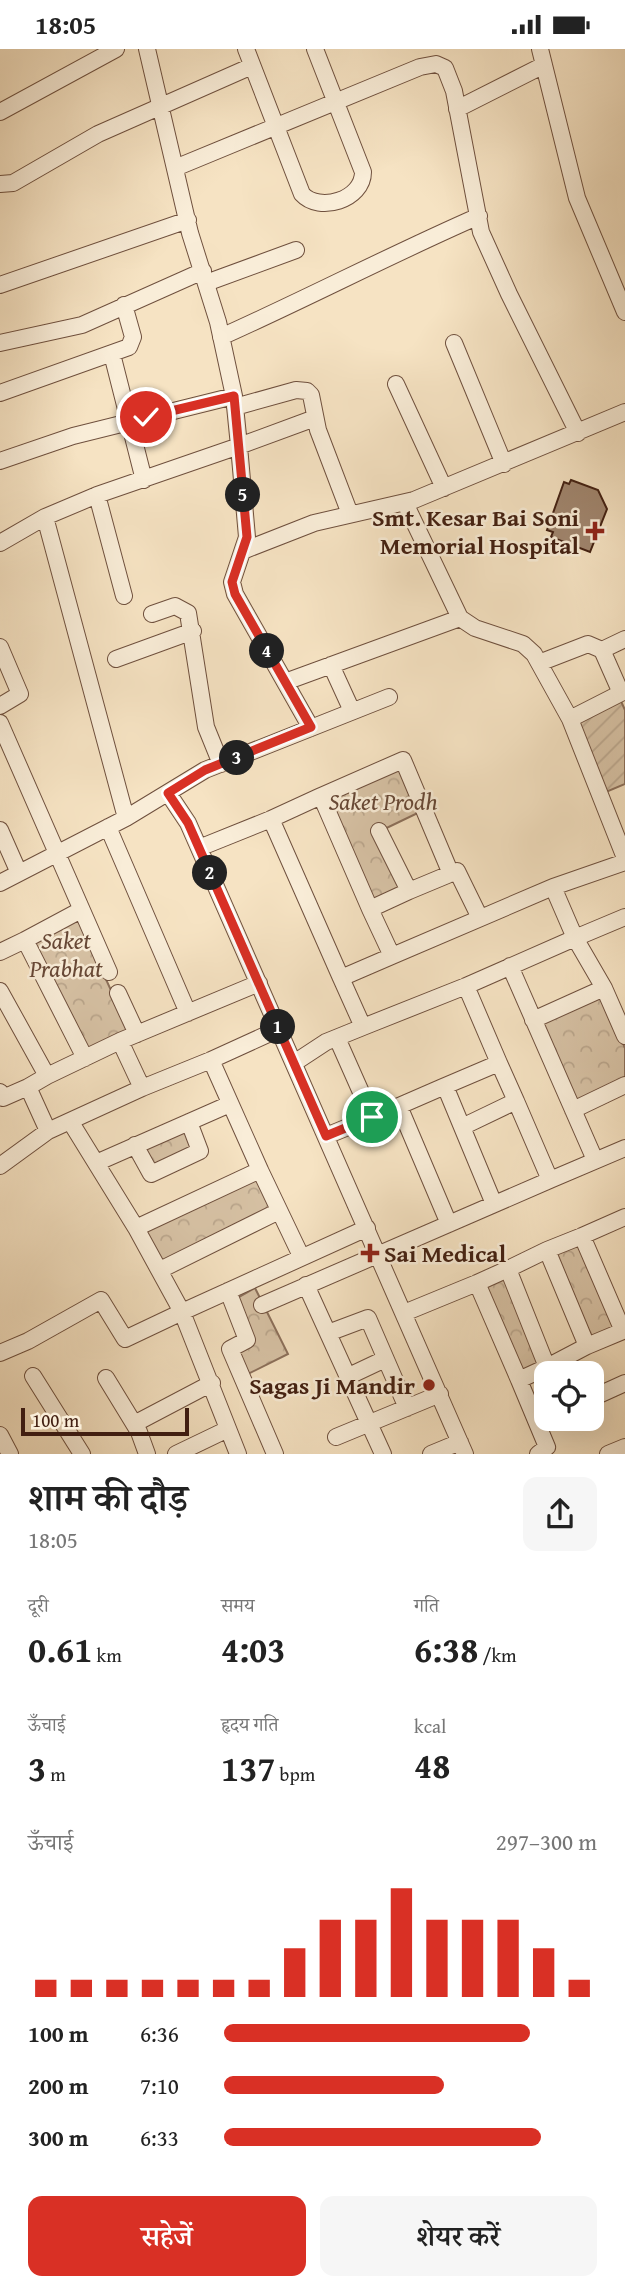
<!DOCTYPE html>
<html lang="hi">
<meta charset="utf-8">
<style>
body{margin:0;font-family:"Gentium Book Plus","Noto Serif Devanagari",serif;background:#f6f6f6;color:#222;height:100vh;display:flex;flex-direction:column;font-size:26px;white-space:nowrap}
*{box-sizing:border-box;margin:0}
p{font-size:23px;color:#767676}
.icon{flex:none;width:38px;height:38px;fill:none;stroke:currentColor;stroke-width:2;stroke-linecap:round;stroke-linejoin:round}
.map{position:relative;height:1405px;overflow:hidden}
.details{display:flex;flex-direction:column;background:#fff;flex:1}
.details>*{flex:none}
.tools{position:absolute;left:534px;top:1312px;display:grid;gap:14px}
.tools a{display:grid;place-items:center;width:70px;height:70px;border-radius:14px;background:#fff;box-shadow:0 7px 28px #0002;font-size:35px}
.scale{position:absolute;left:21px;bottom:18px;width:168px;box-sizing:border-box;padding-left:7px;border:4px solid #421f11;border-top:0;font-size:19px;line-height:24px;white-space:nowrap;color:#421f11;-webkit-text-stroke:5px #f9edd8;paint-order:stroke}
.pin{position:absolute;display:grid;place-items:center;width:60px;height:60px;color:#fff;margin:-30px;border:4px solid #fff;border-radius:50%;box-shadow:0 2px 7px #0007}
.km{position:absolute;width:35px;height:35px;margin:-18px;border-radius:50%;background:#222;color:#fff;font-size:19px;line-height:35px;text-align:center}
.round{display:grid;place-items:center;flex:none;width:74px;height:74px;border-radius:14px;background:#f6f6f6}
.head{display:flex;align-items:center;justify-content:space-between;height:119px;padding:0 28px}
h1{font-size:38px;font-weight:600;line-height:52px}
.stats{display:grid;grid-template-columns:repeat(3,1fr);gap:10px;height:119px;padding:7px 28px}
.stats div{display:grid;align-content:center}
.stats b{font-size:35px;font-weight:600}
.stats small{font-size:19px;font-weight:400}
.stats p{font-size:19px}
.chart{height:196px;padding:14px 28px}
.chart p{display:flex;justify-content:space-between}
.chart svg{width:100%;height:126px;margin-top:7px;stroke:#d93025;stroke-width:6}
.cta{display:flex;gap:14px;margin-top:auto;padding:14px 28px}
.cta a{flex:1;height:80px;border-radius:14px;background:#d93025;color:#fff;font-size:28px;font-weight:600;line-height:80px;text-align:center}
.cta a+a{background:#f6f6f6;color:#222}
ul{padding:0 28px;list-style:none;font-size:23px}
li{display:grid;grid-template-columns:112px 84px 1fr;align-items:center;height:52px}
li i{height:18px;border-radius:9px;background:#d93025}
.status{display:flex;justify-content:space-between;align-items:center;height:49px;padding:0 35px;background:#fff;direction:ltr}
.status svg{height:19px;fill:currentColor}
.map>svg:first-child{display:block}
.park{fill:url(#park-crowns);stroke:#8c705b;stroke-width:2}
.garden{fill:url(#garden-furrows);stroke:#8c705b;stroke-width:2}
.building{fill:#a0856e;stroke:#421f11;stroke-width:2}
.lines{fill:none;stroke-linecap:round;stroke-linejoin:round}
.minor-casing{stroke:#6f503e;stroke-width:18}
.minor{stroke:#f9edd8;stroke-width:16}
.route-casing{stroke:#fff;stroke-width:14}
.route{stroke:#d93025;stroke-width:9}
.poi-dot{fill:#8f2418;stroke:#f9edd8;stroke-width:2.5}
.labels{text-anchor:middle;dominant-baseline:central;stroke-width:5;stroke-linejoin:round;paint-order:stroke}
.poi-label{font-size:24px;font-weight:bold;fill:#421f11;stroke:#f9edd8;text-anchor:end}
.park-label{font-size:24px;font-style:italic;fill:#674836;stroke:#f9edd8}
</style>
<div class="status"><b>18:05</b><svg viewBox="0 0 49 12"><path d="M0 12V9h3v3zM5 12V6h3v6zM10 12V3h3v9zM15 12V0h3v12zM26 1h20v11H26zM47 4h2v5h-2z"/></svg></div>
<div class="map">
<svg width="625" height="1405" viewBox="0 0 625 1405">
<defs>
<pattern id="park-crowns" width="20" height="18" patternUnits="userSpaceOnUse" patternTransform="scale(1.75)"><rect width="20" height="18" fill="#d7c2a5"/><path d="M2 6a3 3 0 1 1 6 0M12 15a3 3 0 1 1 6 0" fill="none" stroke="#baa68d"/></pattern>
<pattern id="garden-furrows" width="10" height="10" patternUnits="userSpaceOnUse" patternTransform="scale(1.75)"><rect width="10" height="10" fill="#d7c2a5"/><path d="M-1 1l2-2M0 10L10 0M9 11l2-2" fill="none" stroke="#baa68d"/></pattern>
</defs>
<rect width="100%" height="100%" fill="#f6e3c3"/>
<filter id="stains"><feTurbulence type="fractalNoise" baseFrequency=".00286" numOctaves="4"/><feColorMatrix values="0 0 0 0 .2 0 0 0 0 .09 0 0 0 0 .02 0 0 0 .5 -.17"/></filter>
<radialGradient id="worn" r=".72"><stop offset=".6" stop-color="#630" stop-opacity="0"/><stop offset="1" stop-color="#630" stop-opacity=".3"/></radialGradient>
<!-- park -->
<path class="park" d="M 401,716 L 424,761 L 374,785 L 401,842 L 372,855 L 327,749 Z
M 78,869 L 130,983 L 87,1002 L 32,893 Z
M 602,946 L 625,999 L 625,1030 L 575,1055 L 542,974 Z
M 187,1075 L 197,1100 L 150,1119 L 140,1097 Z
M 254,1123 L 272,1160 L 163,1214 L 143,1181 Z
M 581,1191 L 619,1280 L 590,1294 L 553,1206 Z
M 506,1225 L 543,1316 L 520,1326 L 483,1237 Z
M 255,1239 L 288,1305 L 246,1326 L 236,1302 L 252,1292 L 234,1251 Z"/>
<!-- garden -->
<path class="garden" d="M 619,648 L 625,661 L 625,735 L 606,743 L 575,670 Z"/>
<!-- building -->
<path class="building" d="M 571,431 L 598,441 L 607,460 L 590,503 L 551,488 L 553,483 L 547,481 L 564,433 L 569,435 Z"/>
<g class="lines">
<defs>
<path id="minor" d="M 147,0 L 190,184 L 218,273 L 234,347 L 239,397 L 315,369
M 246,0 L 302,145 C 319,164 363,151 363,123 L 315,0
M 540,0 L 577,149 L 625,263
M 457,60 L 544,16
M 0,63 L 116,0
M 175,119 L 420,18 L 436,15 L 445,19 L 454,42 L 481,183 L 509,245 L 578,384
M 0,135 L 13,134 L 98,85 L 252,17
M 206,234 L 296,201
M 0,236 L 188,171
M 221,288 C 308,249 392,205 479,167
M 0,294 L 82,276 L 203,222
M 454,294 L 504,415
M 112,305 L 144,431
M 396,335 L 444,439
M 0,344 L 129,298 L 133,288 L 124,256
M 235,358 L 296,341 L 307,342 L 311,346 L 318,381 L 350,465
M 0,412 L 73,387 L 234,347
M 97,446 L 124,547
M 405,454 L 460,569 L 475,579 L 523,595 L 534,605 L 570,670 L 625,809
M 0,494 L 45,468
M 245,501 L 314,474 L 414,451 L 625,363
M 152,565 L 175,557 L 188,564 L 206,678 L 221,715
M 0,598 L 20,645 L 0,657
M 116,610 L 193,582
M 539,614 L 588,595 L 602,601
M 331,616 L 352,662
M 285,633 L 460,569
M 621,644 L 602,601 L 625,590
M 570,670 L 625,642
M 0,674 L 109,923
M 168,744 L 188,774 L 465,1405
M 321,747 L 403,711 L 451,825
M 126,769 L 45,468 L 97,446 L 239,397 L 247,488 L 232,533 L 235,545 L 311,679
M 108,778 L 188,964
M 0,781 L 19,824
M 379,782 L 409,842 L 370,860 L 392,907 L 553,838 L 575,889 L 466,937 L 499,1014 L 445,1037 L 462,1078 L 516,1052 L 550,1131 L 625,1099
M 199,799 L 271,770
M 0,834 L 126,769 L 205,721 L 389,648
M 553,838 L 625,813
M 409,842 L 457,822 L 480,869
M 81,861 L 25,891 L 85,1009
M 0,903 L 25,891
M 510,917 L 595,1111
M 341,929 L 271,770 L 321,747 L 370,860
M 604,939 L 575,889 L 625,868
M 0,942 L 47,1027 L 120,992
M 118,944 L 137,985
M 533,971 L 604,939 L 625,987
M 363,978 L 466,937
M 279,980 L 211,1011 L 260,1121 L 136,1179 L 182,1263 L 367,1179
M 337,989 L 372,1068
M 211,1011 L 142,1039 L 120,992 L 259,934
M 294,1014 L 326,993 L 363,978 L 341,929 L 392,907
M 499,1014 L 516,1052
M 47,1027 L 28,1038 L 48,1082 L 142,1039
M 445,1037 L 399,1057 L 449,1175
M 0,1043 L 3,1049 L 28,1038
M 573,1061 L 625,1036
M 70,1072 L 136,1179
M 462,1078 L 494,1155
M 326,1087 L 399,1057
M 135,1096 L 151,1125 L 200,1102 L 189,1073
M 96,1114 L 230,1055
M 0,1117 L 48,1082
M 260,1121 L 301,1207
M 547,1201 L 582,1187
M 160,1221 L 279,1162
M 477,1234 L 508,1220
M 306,1236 L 383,1405
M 228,1242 L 247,1291 L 230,1300 L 275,1405
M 262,1256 L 550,1131
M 404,1264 L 477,1234 L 519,1331 L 547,1318 L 508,1220 L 547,1201 L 587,1297 L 623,1282 L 582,1187 L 625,1168
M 328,1284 L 368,1269 L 407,1359
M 0,1304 L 28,1292 L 101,1251 L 125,1290 L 182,1263 L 238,1405
M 547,1318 L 587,1297
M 33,1327 L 82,1405
M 349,1327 L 385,1310
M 106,1329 L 139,1383 L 147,1405
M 519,1331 L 547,1398 L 538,1405
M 592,1349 L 625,1334
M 134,1375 L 212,1334
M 0,1386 L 10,1405
M 336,1388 L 440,1345
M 176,1405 L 226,1381
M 431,1405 L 460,1393
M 608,1405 L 625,1398"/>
</defs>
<!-- minor casing -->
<use href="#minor" class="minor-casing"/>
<!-- minor -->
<use href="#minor" class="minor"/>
</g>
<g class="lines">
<defs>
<path id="route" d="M 146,368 L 234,347 L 247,488 L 232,533 L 235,545 L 311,678 L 205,721 L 168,744 L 188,774 L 326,1087 L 372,1068"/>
</defs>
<!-- route casing -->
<use href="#route" class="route-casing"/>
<!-- route -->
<use href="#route" class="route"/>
</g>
<!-- markers -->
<g class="poi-dot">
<path d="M591.5 471.5h7v7h7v7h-7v7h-7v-7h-7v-7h7z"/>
<path d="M366.5 1193.5h7v7h7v7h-7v7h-7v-7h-7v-7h7z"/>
<circle cx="429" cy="1336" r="7"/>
</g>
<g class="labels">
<!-- poi labels -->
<g class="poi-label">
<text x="579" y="468">Smt. Kesar Bai Soni<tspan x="579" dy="28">Memorial Hospital</tspan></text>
<text x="384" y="1204" text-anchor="start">Sai Medical</text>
<text x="415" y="1336">Sagas Ji Mandir</text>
</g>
<!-- park labels -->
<g class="park-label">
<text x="383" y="752">Saket Prodh</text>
<text x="66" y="891">Saket<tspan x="66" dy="28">Prabhat</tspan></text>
</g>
</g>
<rect width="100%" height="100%" filter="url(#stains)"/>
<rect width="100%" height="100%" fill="url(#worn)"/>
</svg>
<div class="tools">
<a><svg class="icon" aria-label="locate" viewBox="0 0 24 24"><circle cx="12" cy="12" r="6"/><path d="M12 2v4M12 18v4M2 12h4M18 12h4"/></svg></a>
</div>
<div class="scale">100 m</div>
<div class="pin" style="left:372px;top:1068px;background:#1e9e55"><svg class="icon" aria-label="arrive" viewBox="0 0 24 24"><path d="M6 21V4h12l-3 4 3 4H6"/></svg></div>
<div class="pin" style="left:146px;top:368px;background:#d93025"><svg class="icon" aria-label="check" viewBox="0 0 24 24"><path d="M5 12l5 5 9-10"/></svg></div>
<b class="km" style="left:278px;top:978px">1</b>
<b class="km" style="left:210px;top:824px">2</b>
<b class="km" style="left:237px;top:709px">3</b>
<b class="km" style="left:267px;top:602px">4</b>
<b class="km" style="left:243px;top:446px">5</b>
</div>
<section class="details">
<div class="head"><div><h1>शाम की दौड़</h1><p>18:05</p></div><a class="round"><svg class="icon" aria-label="share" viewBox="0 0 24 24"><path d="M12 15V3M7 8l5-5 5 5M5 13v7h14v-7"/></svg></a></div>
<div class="stats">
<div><p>दूरी</p><b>0.61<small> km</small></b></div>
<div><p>समय</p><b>4:03</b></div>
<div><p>गति</p><b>6:38<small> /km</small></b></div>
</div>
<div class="stats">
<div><p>ऊँचाई</p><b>3<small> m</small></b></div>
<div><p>हृदय गति</p><b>137<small> bpm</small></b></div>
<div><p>kcal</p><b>48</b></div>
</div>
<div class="chart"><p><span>ऊँचाई</span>297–300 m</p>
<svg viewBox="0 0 160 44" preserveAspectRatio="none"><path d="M5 44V38M15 44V38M25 44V38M35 44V38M45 44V38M55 44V38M65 44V38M75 44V27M85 44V17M95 44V17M105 44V6M115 44V17M125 44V17M135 44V17M145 44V27M155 44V38"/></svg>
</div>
<ul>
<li><b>100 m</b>6:36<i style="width:82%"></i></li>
<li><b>200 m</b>7:10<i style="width:59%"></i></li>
<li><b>300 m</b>6:33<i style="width:85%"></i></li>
</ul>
<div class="cta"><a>सहेजें</a><a>शेयर करें</a></div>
</section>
